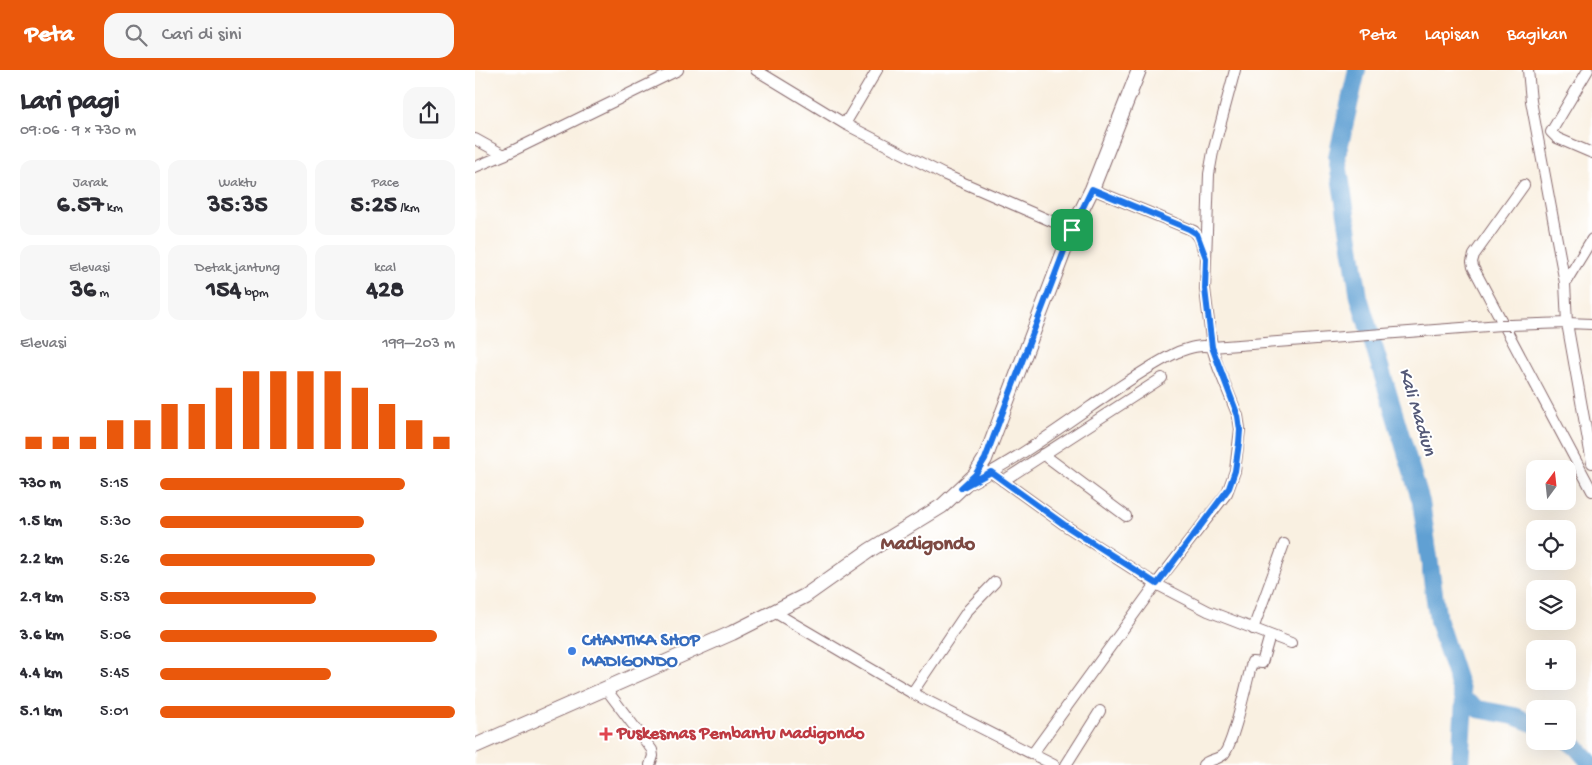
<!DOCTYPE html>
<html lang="id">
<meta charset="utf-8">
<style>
body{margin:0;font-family:"Gochi Hand",sans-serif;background:#f7f7f7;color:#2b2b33;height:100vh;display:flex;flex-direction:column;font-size:19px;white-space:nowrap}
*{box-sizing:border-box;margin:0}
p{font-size:16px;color:#7c7c81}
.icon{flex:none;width:28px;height:28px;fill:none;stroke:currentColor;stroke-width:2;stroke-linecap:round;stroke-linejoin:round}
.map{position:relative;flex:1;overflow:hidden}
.panel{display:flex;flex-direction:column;background:#fff;width:475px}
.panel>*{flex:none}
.needle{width:32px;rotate:15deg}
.buttons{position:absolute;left:1051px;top:390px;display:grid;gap:10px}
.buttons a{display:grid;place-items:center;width:50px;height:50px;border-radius:10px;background:#fff;box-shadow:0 5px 20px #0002;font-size:25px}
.pin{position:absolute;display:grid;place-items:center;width:42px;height:42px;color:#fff;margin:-21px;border-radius:10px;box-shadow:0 2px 8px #0006}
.round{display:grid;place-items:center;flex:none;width:52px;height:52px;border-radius:15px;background:#f7f7f7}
.headline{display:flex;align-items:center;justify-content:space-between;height:85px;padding:0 20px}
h1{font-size:28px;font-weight:800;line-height:38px}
.figures{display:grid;grid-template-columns:repeat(3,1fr);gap:8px;height:85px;padding:5px 20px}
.figures div{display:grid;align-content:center;border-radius:12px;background:#f7f7f7;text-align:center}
.figures b{font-size:25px;font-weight:800}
.figures small{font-size:14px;font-weight:400}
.figures p{font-size:14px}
.chart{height:140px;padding:10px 20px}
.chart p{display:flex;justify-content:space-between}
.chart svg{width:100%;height:90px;margin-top:5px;stroke:#ea580c;stroke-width:6}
ul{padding:0 20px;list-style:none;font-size:16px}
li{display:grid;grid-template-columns:80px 60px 1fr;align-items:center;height:38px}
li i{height:12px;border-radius:6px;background:#ea580c}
header{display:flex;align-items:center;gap:30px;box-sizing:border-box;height:70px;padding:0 25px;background:#ea580c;color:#fff}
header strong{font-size:24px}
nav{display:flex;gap:28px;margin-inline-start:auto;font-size:18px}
.search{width:350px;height:45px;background:#f7f7f7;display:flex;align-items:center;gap:12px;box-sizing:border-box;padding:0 18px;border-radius:15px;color:#7c7c81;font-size:19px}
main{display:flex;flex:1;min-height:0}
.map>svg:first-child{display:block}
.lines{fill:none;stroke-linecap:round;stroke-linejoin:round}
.river{stroke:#60a0d3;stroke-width:18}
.minor-casing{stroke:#87686b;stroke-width:12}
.secondary-casing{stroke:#87686b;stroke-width:16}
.minor{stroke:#fff;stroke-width:10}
.secondary{stroke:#fff;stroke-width:14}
.minor-bridge-casing{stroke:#87686b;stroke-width:12;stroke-linecap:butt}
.minor-bridge{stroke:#fff;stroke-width:10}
.route-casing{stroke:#fff;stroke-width:10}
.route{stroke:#1a73e8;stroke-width:6}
.shop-dot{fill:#3f7fe0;stroke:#fff;stroke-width:2}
.health-dot{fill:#e0444e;stroke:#fff;stroke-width:2}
.labels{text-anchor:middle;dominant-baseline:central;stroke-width:4;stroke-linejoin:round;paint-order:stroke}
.shop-label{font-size:18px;font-weight:bold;fill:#366cbe;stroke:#fff;text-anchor:start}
.health-label{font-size:18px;font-weight:bold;fill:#be3a42;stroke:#fff;text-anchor:start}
.water-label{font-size:19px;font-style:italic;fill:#545977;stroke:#fff}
.quarter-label{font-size:20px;font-weight:bold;fill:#7d4942;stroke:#fff}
</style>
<header>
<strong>Peta</strong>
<div class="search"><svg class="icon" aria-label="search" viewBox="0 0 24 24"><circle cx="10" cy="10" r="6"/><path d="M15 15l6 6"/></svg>Cari di sini</div>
<nav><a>Peta</a><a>Lapisan</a><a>Bagikan</a></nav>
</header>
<main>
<section class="panel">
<div class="headline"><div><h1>Lari pagi</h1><p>09:06 · 9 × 730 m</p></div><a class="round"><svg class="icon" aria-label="share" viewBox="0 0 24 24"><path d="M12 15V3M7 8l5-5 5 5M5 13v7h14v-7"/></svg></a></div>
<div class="figures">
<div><p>Jarak</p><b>6.57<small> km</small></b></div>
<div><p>Waktu</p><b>35:35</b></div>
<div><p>Pace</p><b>5:25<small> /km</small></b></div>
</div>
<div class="figures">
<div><p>Elevasi</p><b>36<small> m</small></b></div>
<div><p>Detak jantung</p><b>154<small> bpm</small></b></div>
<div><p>kcal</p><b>428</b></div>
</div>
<div class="chart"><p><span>Elevasi</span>199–203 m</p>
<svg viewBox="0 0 160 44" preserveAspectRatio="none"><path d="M5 44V38M15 44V38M25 44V38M35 44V30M45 44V30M55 44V22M65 44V22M75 44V14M85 44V6M95 44V6M105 44V6M115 44V6M125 44V14M135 44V22M145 44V30M155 44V38"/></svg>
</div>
<ul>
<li><b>730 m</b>5:15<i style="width:83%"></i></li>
<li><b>1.5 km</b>5:30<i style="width:69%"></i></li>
<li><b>2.2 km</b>5:26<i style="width:73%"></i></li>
<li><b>2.9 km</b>5:53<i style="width:53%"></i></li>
<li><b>3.6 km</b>5:06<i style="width:94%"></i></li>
<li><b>4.4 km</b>5:45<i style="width:58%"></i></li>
<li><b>5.1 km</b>5:01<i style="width:100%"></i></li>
</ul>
</section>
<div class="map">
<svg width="1117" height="695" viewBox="0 0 1117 695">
<rect width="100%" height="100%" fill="#fff"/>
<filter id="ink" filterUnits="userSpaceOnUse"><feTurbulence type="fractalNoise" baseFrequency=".02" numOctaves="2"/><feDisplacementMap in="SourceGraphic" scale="10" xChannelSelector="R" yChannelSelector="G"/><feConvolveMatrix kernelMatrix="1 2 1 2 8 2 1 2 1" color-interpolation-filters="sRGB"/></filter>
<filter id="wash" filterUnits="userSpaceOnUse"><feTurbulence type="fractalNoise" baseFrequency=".0096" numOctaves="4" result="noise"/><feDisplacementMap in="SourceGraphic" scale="20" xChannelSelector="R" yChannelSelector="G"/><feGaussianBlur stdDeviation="1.12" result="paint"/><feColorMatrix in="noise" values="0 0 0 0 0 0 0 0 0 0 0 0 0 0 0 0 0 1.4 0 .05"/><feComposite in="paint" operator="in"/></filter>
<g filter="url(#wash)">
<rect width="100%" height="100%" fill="#f9f0e1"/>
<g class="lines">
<!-- river -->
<path class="river" d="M 882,0 L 862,87 L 884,227 L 946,432 L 963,551 L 989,630 L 985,695
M 989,630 L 1003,639 L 1039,646 L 1060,654
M 1092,670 L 1102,678 L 1117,695"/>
</g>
</g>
<g filter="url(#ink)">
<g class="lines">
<defs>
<path id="minor" d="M 281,0 L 370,54
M 402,0 L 370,54 L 468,104 L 597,160
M 1053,0 L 1056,31 L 1090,213 L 1092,253 L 1117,393
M 1113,0 L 1076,62 L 1082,68 L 1117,83
M 0,69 L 29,85
M 0,97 L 29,85 L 203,0
M 1049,115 L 999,185 L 997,192 L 998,197 L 1117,421
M 617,119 L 719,161 L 725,169 L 728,180
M 1090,213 L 1117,169
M 1035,255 L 1092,253 L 1117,254
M 568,384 L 651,446
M 516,402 L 591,456 L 681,514 L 733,541 L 795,565 L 787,593 L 777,592 C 772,611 759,672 749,684 C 743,690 734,689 728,695
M 528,411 L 687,308
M 496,413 C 542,389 585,358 628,328 C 651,313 678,293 703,282 C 714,278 726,274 737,277 L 1026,255
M 299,542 L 437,623 L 579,695
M 778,559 L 809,474
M 795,565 L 816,573
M 131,619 L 177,680 L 178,686 L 175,695
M 437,623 L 493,540 L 520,512
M 558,683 L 681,514 L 752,423 L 760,401 L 765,359 L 763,346 L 743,297 L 737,277 L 730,219 L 734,104 L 738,82 L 760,0
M 591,695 L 625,641"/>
<path id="secondary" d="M 0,676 L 257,563 L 330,526 L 395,480 L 467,436 L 500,405 L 510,389 L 597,160 L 617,119 L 664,0"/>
</defs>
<!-- minor casing -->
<use href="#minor" class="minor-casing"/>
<!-- secondary casing -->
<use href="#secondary" class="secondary-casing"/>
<!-- minor -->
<use href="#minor" class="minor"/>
<!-- secondary -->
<use href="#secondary" class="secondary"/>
<defs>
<path id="minor-bridge" d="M 1026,255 L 1035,255"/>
</defs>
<!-- minor-bridge casing -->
<use href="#minor-bridge" class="minor-bridge-casing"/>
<!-- minor-bridge -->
<use href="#minor-bridge" class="minor-bridge"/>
</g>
</g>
<g class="lines" filter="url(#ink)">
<defs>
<path id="route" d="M 617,119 L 714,159 L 722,164 L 731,188 L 730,219 L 737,277 L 763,346 L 765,360 L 764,373 L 760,401 L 754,418 L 682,514 L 591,456 L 516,402 L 486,418 L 500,405 L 510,389 L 597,160 Z"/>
</defs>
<!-- route casing -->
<use href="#route" class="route-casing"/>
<!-- route -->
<use href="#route" class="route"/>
</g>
<!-- markers -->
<circle class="shop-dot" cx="97" cy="581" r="5"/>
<path class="health-dot" d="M128.5 656.5h5v5h5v5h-5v5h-5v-5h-5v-5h5z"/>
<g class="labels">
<!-- shop labels -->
<g class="shop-label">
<text x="107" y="571">CHANTIKA SHOP<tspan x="107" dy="21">MADIGONDO</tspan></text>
</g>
<!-- health labels -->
<g class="health-label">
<text x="142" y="664">Puskesmas Pembantu Madigondo</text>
</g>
<!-- water labels -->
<g class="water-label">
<text transform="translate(941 342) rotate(73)">Kali Madiun</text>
</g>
<!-- quarter labels -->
<g class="quarter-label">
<text x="453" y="475">Madigondo</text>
</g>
</g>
</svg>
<div class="buttons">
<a><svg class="needle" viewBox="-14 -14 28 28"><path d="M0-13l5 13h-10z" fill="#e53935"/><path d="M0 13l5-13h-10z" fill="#7c7c81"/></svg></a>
<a><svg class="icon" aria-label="locate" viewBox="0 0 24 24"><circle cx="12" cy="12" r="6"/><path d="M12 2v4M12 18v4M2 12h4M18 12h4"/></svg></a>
<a><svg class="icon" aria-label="layers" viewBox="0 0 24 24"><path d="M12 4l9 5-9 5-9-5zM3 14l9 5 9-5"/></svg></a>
<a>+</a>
<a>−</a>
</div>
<div class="pin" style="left:597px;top:160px;background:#1e9e55"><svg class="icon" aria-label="arrive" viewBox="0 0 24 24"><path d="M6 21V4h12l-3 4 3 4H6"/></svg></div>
</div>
</main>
